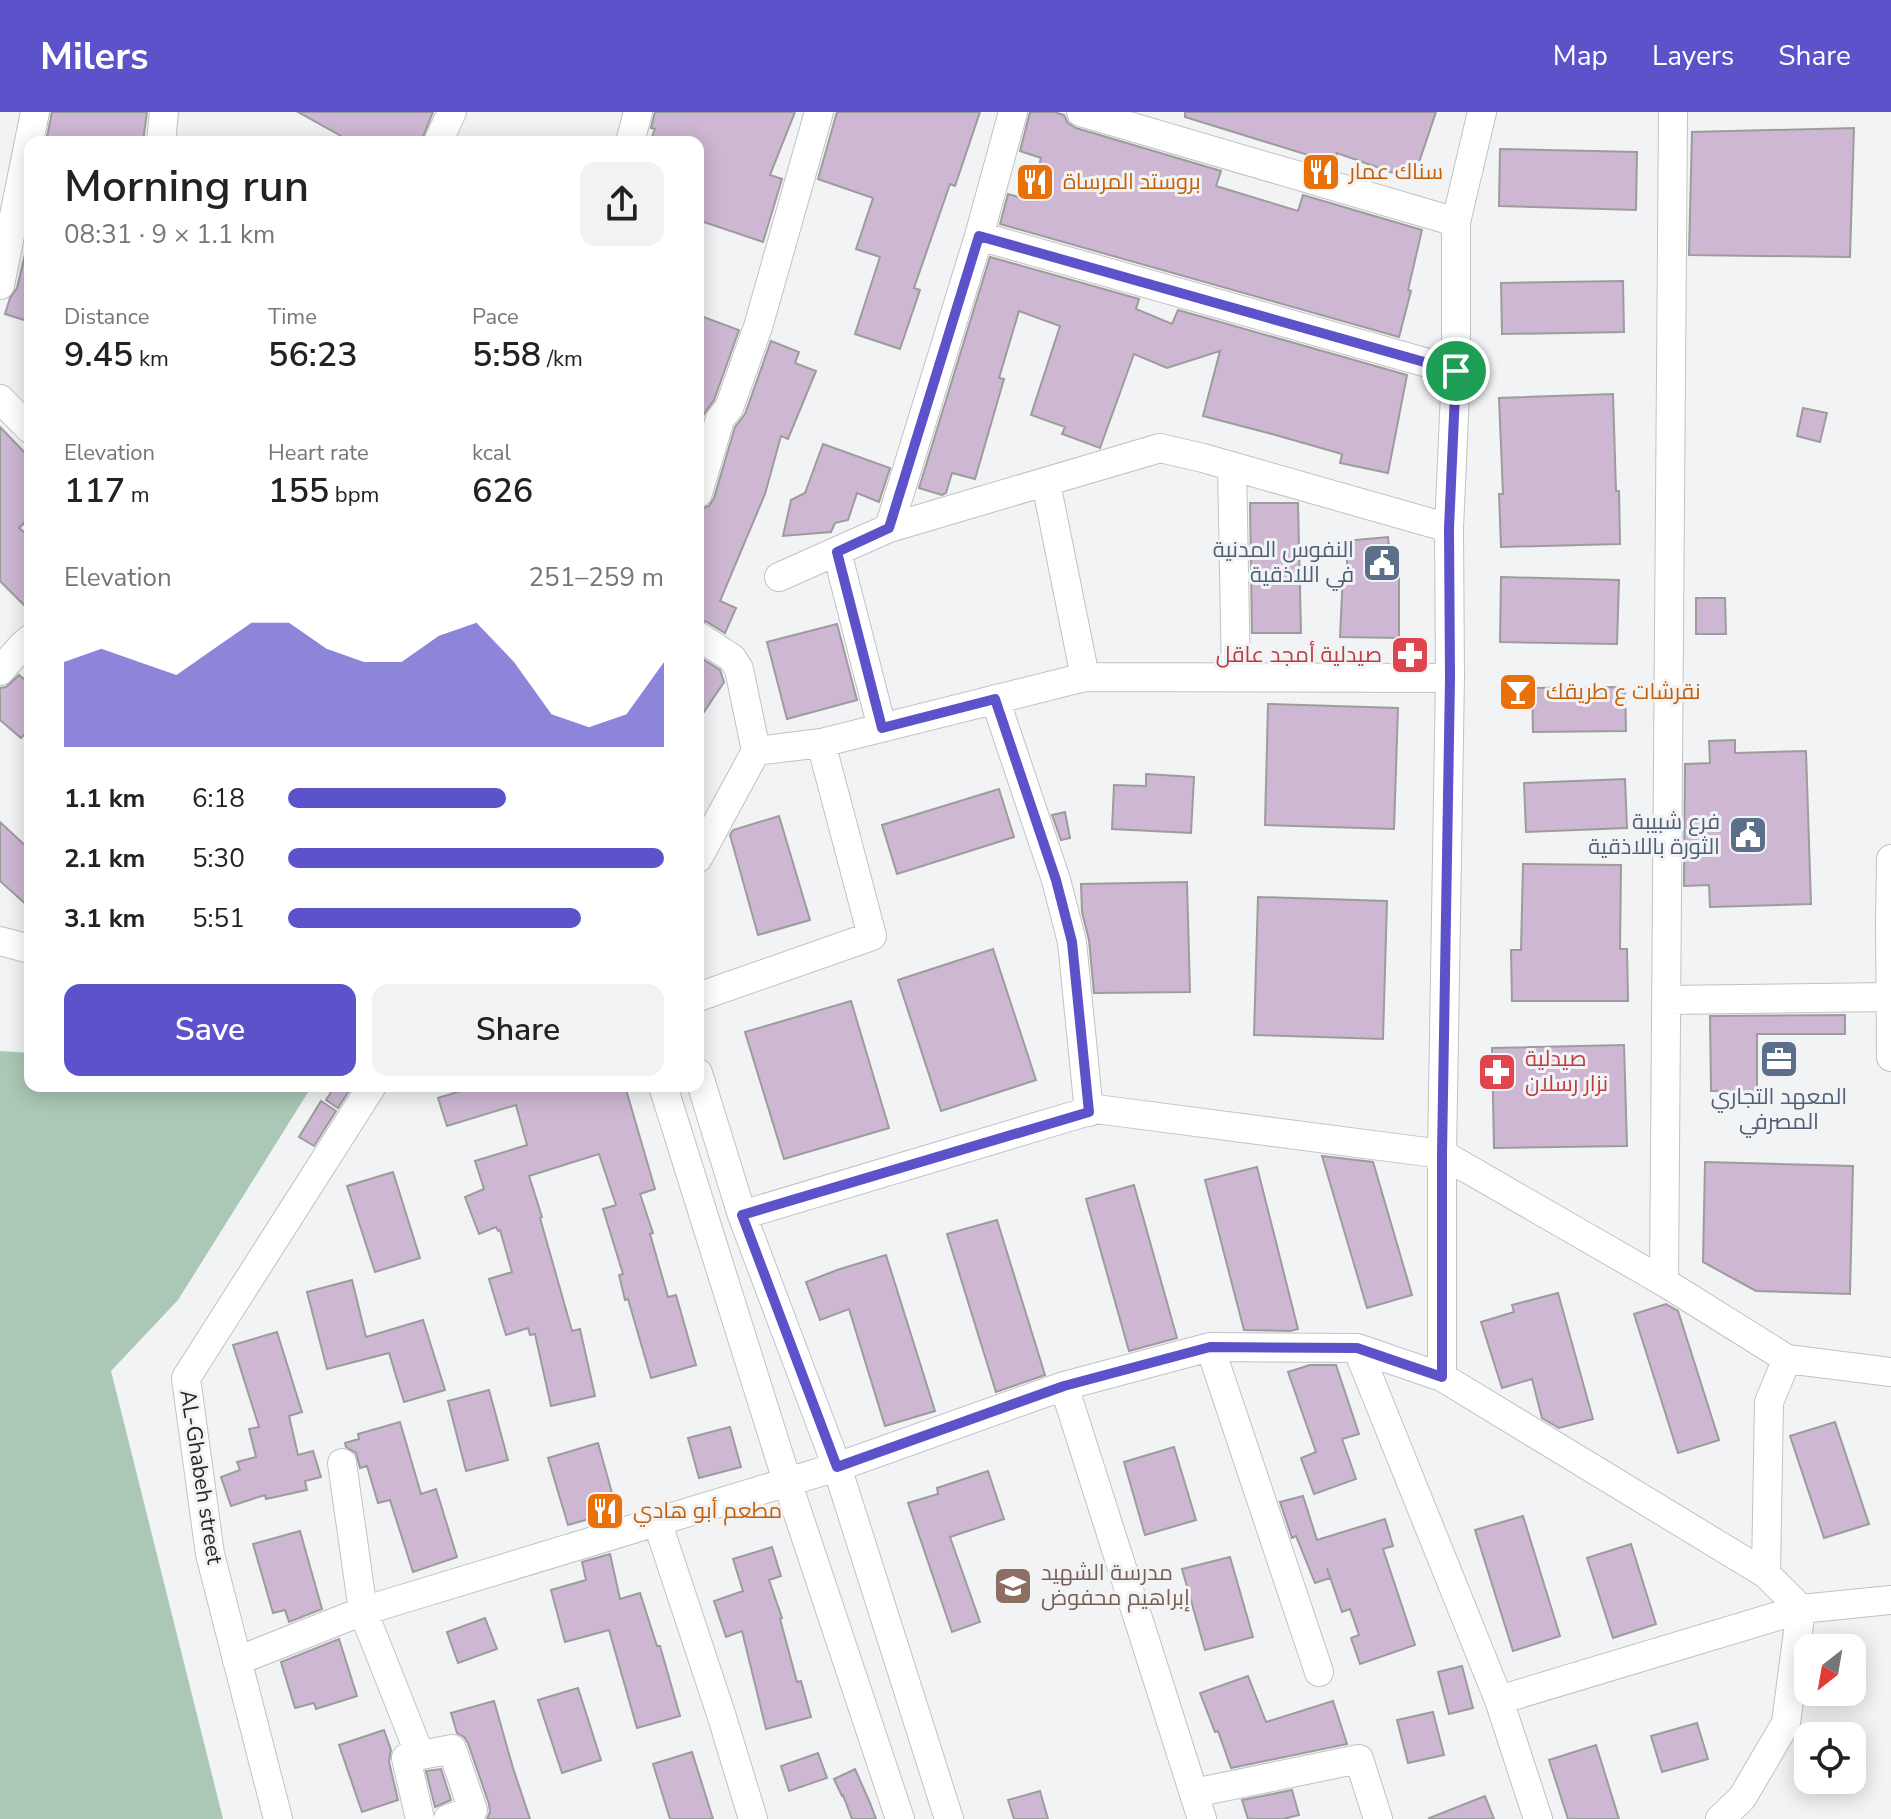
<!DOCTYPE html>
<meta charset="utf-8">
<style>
body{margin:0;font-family:"Nunito Sans",Cairo,sans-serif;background:#f2f2f2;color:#222;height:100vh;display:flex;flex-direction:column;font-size:30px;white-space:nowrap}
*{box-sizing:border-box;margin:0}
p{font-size:26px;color:#767676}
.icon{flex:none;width:44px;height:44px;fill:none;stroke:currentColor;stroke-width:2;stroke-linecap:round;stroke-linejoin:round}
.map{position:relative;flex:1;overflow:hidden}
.drawer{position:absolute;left:24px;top:24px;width:680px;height:956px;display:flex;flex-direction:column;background:#fff;border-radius:16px;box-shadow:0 4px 20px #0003}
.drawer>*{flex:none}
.needle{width:52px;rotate:211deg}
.controls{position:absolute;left:1794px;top:1522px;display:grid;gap:16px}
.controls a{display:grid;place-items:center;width:72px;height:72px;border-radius:16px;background:#fff;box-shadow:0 4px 20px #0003;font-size:40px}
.pin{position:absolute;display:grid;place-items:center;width:68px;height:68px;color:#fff;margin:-34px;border:4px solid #fff;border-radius:50%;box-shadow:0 2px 8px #0007}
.round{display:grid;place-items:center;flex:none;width:84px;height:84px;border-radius:16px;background:#f2f2f2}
.summary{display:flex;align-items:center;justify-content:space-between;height:136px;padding:0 40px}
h1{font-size:44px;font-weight:600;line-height:60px}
.stats{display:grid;grid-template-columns:repeat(3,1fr);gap:12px;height:136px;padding:8px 40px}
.stats div{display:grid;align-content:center}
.stats b{font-size:34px;font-weight:600}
.stats small{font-size:22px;font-weight:400}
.stats p{font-size:22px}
.chart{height:224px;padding:16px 40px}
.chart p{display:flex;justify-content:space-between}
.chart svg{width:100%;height:144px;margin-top:8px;fill:#5c52ca;opacity:.7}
.button{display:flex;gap:16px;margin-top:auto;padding:16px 40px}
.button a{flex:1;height:92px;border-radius:16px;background:#5c52ca;color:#fff;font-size:32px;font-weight:600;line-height:92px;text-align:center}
.button a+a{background:#f2f2f2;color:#222}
ul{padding:0 40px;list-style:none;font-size:26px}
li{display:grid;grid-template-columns:128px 96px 1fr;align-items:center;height:60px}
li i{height:20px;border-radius:10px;background:#5c52ca}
header{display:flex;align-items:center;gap:48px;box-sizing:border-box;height:112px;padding:0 40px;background:#5c52ca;color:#fff}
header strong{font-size:38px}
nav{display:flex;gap:44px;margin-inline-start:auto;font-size:28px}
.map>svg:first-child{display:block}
.green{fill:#aac8b5}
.building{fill:#cdb7d3;stroke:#9d9c9d;stroke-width:2}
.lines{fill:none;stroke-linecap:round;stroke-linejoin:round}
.minor-casing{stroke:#c1c2c3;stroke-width:30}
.minor{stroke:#fff;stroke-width:28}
.route-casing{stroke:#fff;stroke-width:16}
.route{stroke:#5c52ca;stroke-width:10}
.labels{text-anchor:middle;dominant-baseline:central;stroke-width:6;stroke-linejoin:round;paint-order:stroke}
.food-label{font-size:22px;fill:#c56008;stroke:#f2f3f4;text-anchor:start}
.service-label{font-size:22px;fill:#4e5e75;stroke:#f2f3f4;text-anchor:end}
.health-label{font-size:22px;fill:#be3a42;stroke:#f2f3f4;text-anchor:end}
.street-label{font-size:22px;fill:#262627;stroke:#f2f3f4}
.education-label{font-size:22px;fill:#785e54;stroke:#f2f3f4;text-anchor:start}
</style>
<header>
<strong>Milers</strong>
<nav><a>Map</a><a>Layers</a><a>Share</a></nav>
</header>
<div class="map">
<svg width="1891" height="1707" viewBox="0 0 1891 1707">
<rect width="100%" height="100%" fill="#f2f3f4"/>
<!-- green -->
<path class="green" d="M 0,939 L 30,941 L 30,974 L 312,974 L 178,1188 L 111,1259 L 223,1707 L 0,1707 Z"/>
<!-- building -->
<path class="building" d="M 52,0 L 147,0 L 143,30 L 46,30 Z
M 298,0 L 433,0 L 421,30 L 339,30 L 341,24 Z
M 655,0 L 795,0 L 770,63 L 782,67 L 763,130 L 698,108 L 698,30 L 650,30 L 655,17 L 651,16 Z
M 837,0 L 980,0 L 955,74 L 950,72 L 914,176 L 920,178 L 900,237 L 855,222 L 880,145 L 856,137 L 873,86 L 818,67 Z
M 1030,0 L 1054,0 L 1064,3 L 1068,11 L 1076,16 L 1221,59 L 1216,74 L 1298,99 L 1303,83 L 1422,118 L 1408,178 L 1411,179 L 1399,225 L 1000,112 L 1008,82 L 1030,88 L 1041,46 L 1020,39 Z
M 1185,0 L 1436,0 L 1413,68 L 1337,41 L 1334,51 L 1185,5 Z
M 1854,16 L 1850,145 L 1689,143 L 1692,20 Z
M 1500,37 L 1637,40 L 1636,98 L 1499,94 Z
M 26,138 L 30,138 L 30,210 L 5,202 L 10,186 L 17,176 Z
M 990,145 L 1139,187 L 1136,197 L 1172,212 L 1178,198 L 1407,263 L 1388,361 L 1340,351 L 1342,342 L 1272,322 L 1203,304 L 1220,239 L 1167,256 L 1134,242 L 1100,336 L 1062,322 L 1065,315 L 1031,303 L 1060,214 L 1019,199 L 999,266 L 1004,267 L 975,367 L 952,361 L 946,381 L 942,383 L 919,376 Z
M 1623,169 L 1624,220 L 1502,222 L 1501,171 Z
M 698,203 L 739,218 L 714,288 L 704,302 L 698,321 Z
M 771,229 L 799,240 L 795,251 L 816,259 L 788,327 L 781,324 L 765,382 L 720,489 L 736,496 L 725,521 L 707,510 L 698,507 L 698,398 L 709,394 L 714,386 L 735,315 L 745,302 Z
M 1613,282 L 1616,379 L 1619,379 L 1620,432 L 1501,435 L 1499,382 L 1503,382 L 1499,286 Z
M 1803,296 L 1827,301 L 1820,330 L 1797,324 Z
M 0,315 L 30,346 L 30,405 L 19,416 L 30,425 L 30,499 L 0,469 Z
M 823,332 L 890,356 L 879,390 L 857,381 L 848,408 L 835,411 L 831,420 L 783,424 L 791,388 L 805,381 Z
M 1250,391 L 1298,391 L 1301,521 L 1252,521 Z
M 1388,425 L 1392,461 L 1399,461 L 1399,526 L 1340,525 L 1343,461 L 1348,461 L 1345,429 Z
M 1501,465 L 1619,468 L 1617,532 L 1500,530 Z
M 1696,486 L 1725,486 L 1726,522 L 1696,522 Z
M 837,512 L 857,588 L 787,607 L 767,530 Z
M 698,544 L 720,558 L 724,570 L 698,609 Z
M 19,563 L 30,572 L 30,616 L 21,626 L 0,608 L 0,576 L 6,575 Z
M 1625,575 L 1626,619 L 1533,620 L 1532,576 Z
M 1268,592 L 1398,596 L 1394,717 L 1265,713 Z
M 1735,628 L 1735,641 L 1806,639 L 1811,792 L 1710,795 L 1709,773 L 1684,774 L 1685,652 L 1710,651 L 1709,629 Z
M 1146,662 L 1194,665 L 1191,721 L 1112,717 L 1114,673 L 1146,674 Z
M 1625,667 L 1627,716 L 1526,720 L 1524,671 Z
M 999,677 L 1014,725 L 897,762 L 882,713 Z
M 1065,700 L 1070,726 L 1061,728 L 1052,703 Z
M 779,704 L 810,808 L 758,823 L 730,723 L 733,718 Z
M 0,710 L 30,738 L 30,796 L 0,769 Z
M 1523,752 L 1621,753 L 1620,837 L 1627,837 L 1628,889 L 1512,889 L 1511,838 L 1521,838 Z
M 1187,770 L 1190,880 L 1094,881 L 1089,828 L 1082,800 L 1081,772 Z
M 1258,785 L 1387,789 L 1383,927 L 1254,923 Z
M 993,837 L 1036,968 L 941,999 L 898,868 Z
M 851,889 L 889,1016 L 784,1047 L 745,920 Z
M 1845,903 L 1845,922 L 1757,922 L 1757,980 L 1711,979 L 1710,904 Z
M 1624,933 L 1627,1034 L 1494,1036 L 1492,936 Z
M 335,974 L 352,974 L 338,996 L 326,988 Z
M 477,974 L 625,974 L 655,1077 L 640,1082 L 653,1121 L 650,1122 L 668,1185 L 676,1183 L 696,1253 L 651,1266 L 628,1187 L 625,1188 L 619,1163 L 623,1162 L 603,1097 L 616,1093 L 599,1042 L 529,1064 L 542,1105 L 540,1106 L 572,1219 L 580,1217 L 595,1284 L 551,1294 L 535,1222 L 530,1223 L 528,1216 L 506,1223 L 489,1167 L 512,1160 L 500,1118 L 498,1119 L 496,1115 L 479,1122 L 465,1085 L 484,1077 L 475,1049 L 527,1033 L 516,993 L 447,1014 L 438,986 Z
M 321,989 L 336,999 L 314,1034 L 299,1025 Z
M 1322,1044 L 1373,1050 L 1412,1183 L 1367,1196 Z
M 1705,1050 L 1853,1054 L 1850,1182 L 1756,1179 L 1703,1150 Z
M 1257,1055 L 1298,1217 L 1290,1219 L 1244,1218 L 1205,1068 Z
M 393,1060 L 420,1146 L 375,1160 L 347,1074 Z
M 1134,1073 L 1177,1226 L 1129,1239 L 1086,1087 Z
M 997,1108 L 1045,1263 L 996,1280 L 947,1122 Z
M 886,1143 L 935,1299 L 885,1314 L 849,1197 L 820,1208 L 806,1170 L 837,1158 Z
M 352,1168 L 366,1225 L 423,1208 L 445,1278 L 404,1290 L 389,1241 L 327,1257 L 307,1180 Z
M 1558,1181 L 1593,1307 L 1559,1316 L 1542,1306 L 1532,1267 L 1502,1276 L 1481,1210 L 1514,1200 L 1512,1193 Z
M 1666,1192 L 1678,1199 L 1719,1328 L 1678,1341 L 1634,1202 Z
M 277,1220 L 302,1300 L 289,1304 L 298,1343 L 313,1339 L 321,1365 L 305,1369 L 307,1378 L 266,1387 L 265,1383 L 231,1394 L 221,1365 L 240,1358 L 237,1350 L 256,1345 L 249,1317 L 259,1315 L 233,1233 Z
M 1310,1253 L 1336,1253 L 1359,1322 L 1342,1327 L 1356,1367 L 1314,1382 L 1301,1346 L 1316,1340 L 1288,1260 Z
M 489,1278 L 508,1348 L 466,1359 L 448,1289 Z
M 400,1310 L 421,1382 L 436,1377 L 457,1445 L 413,1460 L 390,1388 L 378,1391 L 367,1354 L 360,1356 L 356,1341 L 346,1335 L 345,1331 L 359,1327 L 358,1322 Z
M 1835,1310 L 1869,1412 L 1824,1426 L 1790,1324 Z
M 730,1315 L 741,1355 L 699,1366 L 688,1326 Z
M 598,1331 L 617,1399 L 568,1413 L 548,1346 Z
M 1174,1335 L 1196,1408 L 1145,1423 L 1124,1350 Z
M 988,1359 L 1004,1407 L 950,1425 L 980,1510 L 952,1520 L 908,1391 L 938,1382 L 937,1376 Z
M 1303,1384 L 1317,1428 L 1385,1407 L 1393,1434 L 1383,1437 L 1415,1533 L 1360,1552 L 1351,1526 L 1359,1523 L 1350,1497 L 1342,1500 L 1327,1456 L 1330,1466 L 1315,1471 L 1296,1424 L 1292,1426 L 1280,1390 Z
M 1523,1404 L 1560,1524 L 1513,1539 L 1475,1418 Z
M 300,1419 L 322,1497 L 289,1510 L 285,1498 L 273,1501 L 253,1432 Z
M 1631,1432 L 1656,1512 L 1613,1526 L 1587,1446 Z
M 772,1435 L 781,1464 L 769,1468 L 782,1506 L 780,1507 L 797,1570 L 801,1569 L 811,1605 L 766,1617 L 742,1519 L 726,1525 L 714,1489 L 743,1479 L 733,1447 Z
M 610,1442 L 620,1487 L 640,1481 L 657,1534 L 660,1534 L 680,1604 L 637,1616 L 609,1518 L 565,1530 L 551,1478 L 586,1468 L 582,1450 Z
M 1230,1445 L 1253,1525 L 1205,1538 L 1182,1457 Z
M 485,1506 L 497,1537 L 458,1551 L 447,1520 Z
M 339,1527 L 357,1584 L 316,1597 L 314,1591 L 295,1596 L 281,1550 Z
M 1462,1554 L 1473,1596 L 1449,1602 L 1438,1560 Z
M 1248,1564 L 1266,1610 L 1333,1589 L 1347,1632 L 1231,1656 L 1218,1619 L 1215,1620 L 1200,1581 Z
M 578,1576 L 601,1648 L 562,1661 L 538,1588 Z
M 494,1589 L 513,1656 L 530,1707 L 487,1707 L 490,1700 L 489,1692 L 468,1631 L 464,1625 L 457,1621 L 451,1601 Z
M 1433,1600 L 1444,1643 L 1408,1651 L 1397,1608 Z
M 1697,1611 L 1708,1647 L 1662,1660 L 1651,1624 Z
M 384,1618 L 391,1638 L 389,1650 L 398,1688 L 362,1700 L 339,1633 Z
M 1596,1633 L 1619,1707 L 1568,1707 L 1549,1648 Z
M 692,1640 L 713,1707 L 670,1707 L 653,1652 Z
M 818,1641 L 827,1666 L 789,1679 L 781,1654 Z
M 441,1657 L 451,1688 L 435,1695 L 426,1659 Z
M 855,1657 L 870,1691 L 876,1707 L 852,1707 L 843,1683 L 842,1684 L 834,1667 Z
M 1292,1678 L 1299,1703 L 1283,1707 L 1248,1707 L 1242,1688 Z
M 1040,1679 L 1048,1707 L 1014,1707 L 1008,1688 Z
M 1485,1684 L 1494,1707 L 1430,1707 L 1429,1706 Z"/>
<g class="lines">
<defs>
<path id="minor" d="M 1081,0 L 1456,110
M 161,30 L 164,0
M 438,30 L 452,0
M 630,30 L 638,0
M 979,124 L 1456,259
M 0,173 L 35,0
M 0,287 L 30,317
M 1232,354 L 1236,565
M 1046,371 L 1085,565
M 698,381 L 720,307 L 729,296 L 758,215 L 819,0
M 889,416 L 979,124 L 1013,0
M 837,440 L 882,616
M 779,465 L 889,416 L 1160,336 L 1203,346 L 1449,416
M 698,524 L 732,546 L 739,557 L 756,639 L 698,746
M 0,559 L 21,535 L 30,527
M 995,587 L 1056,768 L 1072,830 L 1089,1000
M 756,639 L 821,631 L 1085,565 L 1450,566
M 1891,747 L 1890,811 L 1891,945
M 0,829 L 30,837
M 698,885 L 872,824 L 821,631
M 1666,888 L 1890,885
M 698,961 L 742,1103 L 837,1355 L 949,1707
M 663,974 L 787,1369 L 900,1707
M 742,1103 L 1096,997 L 1442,1042 L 1664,1170 L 1787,1247 L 1891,1260
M 1664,1170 L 1673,0
M 1210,1235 L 1319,1560
M 1357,1236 L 1499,1588 L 1538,1707
M 1442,1265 L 1442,1042 L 1450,566 L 1449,416 L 1456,259 L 1456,110 L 1482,0
M 1064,1274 L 1202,1707
M 342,1351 L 363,1499 L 420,1643
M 657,1409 L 721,1602 L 753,1707
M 1766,1462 L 1769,1290 L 1787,1247
M 237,1549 L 363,1499 L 837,1355 L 1064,1274 L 1210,1235 L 1357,1236 L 1442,1265 L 1766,1462 L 1801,1497 L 1786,1611 L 1742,1686 L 1720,1707
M 1499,1588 L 1801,1497 L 1891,1488
M 1194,1681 L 1359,1647 L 1378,1707
M 278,1707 L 210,1442 L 186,1266 L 372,974
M 420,1707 L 406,1646 L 452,1637 L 473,1698 L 448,1707"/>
</defs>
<!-- minor casing -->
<use href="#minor" class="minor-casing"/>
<!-- minor -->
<use href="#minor" class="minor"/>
</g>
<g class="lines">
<defs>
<path id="route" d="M 979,124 L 1456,259 L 1449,416 L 1450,566 L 1442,1042 L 1442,1265 L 1357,1236 L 1210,1235 L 1064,1274 L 837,1355 L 742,1103 L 1089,1000 L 1072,830 L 1056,768 L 995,587 L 882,616 L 837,440 L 889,416 Z"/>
</defs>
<!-- route casing -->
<use href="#route" class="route-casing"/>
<!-- route -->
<use href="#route" class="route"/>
</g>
<!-- icons -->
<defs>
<symbol id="restaurant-square" viewBox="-11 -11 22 22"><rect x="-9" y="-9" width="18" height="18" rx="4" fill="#e8710a" stroke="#f2f3f4"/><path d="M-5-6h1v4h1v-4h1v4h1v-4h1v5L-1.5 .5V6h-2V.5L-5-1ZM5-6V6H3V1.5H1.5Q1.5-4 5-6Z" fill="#fff"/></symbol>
<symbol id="civic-square" viewBox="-11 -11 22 22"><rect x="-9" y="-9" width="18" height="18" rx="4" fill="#5c6f8a" stroke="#f2f3f4"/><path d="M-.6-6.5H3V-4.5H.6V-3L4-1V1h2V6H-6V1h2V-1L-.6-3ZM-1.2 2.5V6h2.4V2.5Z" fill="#fff"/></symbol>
<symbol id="pharmacy-square" viewBox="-11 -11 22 22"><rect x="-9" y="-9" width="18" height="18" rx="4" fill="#e0444e" stroke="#f2f3f4"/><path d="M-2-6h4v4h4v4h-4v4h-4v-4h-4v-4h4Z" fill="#fff"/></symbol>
<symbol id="bar-square" viewBox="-11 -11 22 22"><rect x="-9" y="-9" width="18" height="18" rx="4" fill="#e8710a" stroke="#f2f3f4"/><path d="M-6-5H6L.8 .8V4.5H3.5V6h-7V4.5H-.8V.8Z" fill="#fff"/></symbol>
<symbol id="office-square" viewBox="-11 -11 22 22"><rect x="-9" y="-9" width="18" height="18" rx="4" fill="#5c6f8a" stroke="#f2f3f4"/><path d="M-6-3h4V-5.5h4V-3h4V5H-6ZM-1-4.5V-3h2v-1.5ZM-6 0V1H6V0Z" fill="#fff"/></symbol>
<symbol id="school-square" viewBox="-11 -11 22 22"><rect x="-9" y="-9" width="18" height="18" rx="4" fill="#8d6e63" stroke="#f2f3f4"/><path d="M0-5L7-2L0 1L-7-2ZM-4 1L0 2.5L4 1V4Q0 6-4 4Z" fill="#fff"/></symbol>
</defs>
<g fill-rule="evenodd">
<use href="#restaurant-square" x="1299" y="38" width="44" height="44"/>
<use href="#restaurant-square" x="1013" y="48" width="44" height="44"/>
<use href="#civic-square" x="1360" y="429" width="44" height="44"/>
<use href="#pharmacy-square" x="1388" y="521" width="44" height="44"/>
<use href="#bar-square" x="1496" y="558" width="44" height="44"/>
<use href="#civic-square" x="1726" y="701" width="44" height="44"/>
<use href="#office-square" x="1757" y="925" width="44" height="44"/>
<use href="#pharmacy-square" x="1475" y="938" width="44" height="44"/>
<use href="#restaurant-square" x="583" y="1377" width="44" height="44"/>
<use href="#school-square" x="991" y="1452" width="44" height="44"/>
</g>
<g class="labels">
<!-- food labels -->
<g class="food-label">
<text x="1349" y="60">سناك عمار</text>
<text x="1063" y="70">بروستد المرساة</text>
<text x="1546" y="580">نقرشات ع طريقك</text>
<text x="633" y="1399">مطعم أبو هادي</text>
</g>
<!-- service labels -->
<g class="service-label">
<text x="1354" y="438">النفوس المدنية<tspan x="1354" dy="25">في اللاذقية</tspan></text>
<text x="1720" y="710">فرع شبيبة<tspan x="1720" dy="25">الثورة باللاذقية</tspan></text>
<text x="1779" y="985" text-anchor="middle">المعهد التجاري<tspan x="1779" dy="25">المصرفي</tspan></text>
</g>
<!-- health labels -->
<g class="health-label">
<text x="1382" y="543">صيدلية أمجد عاقل</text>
<text x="1525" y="947" text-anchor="start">صيدلية<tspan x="1525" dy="25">نزار رسلان</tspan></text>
</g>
<!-- street labels -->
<g class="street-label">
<text transform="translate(201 1365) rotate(81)">AL-Ghabeh street</text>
</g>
<!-- education labels -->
<g class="education-label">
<text x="1041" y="1461">مدرسة الشهيد<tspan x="1041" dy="25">إبراهيم محفوض</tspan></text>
</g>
</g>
</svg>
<div class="controls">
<a><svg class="needle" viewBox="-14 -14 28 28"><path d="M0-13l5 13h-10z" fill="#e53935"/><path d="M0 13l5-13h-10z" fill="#767676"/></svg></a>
<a><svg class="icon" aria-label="locate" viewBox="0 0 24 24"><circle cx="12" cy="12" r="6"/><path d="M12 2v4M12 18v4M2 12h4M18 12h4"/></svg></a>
</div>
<div class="pin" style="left:1456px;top:259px;background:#1e9e55"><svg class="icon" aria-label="arrive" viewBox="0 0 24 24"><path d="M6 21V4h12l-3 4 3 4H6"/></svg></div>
<section class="drawer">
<div class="summary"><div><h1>Morning run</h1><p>08:31 · 9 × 1.1 km</p></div><a class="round"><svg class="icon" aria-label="share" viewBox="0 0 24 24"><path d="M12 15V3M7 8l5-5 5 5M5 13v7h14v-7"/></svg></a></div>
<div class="stats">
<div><p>Distance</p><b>9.45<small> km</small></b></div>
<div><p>Time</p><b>56:23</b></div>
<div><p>Pace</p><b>5:58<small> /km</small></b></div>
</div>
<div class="stats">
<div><p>Elevation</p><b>117<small> m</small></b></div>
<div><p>Heart rate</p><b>155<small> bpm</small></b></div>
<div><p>kcal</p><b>626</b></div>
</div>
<div class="chart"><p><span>Elevation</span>251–259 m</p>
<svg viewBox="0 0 160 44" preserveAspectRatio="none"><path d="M0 44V18L10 14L20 18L30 22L40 14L50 6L60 6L70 14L80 18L90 18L100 10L110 6L120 18L130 34L140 38L150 34L160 18V44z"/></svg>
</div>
<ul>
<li><b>1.1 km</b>6:18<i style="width:58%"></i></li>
<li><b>2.1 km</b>5:30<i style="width:100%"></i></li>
<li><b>3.1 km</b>5:51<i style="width:78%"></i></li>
</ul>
<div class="button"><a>Save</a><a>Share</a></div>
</section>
</div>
